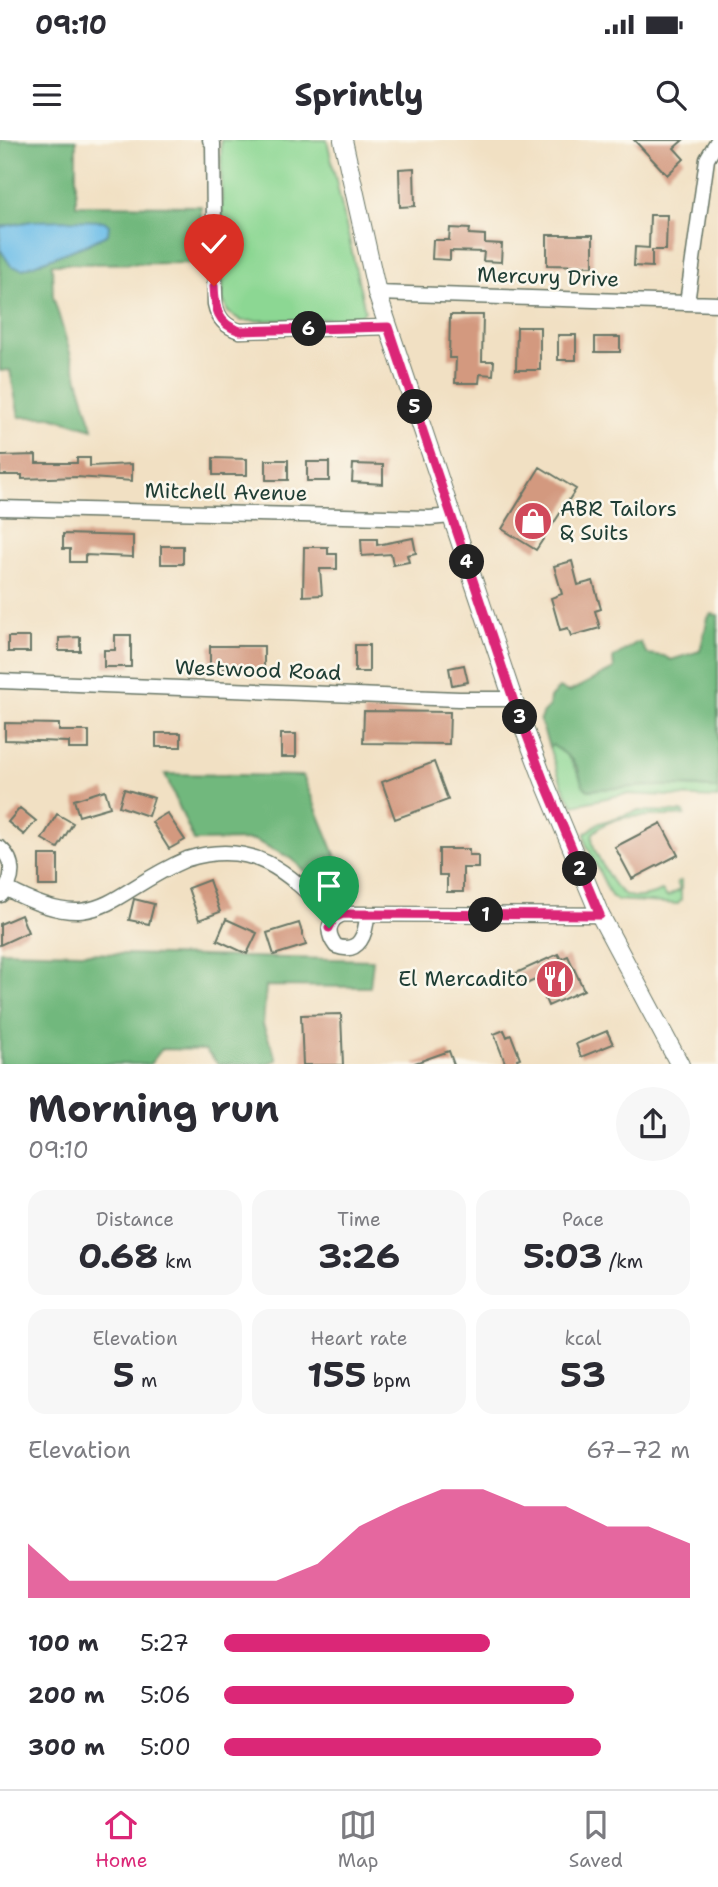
<!DOCTYPE html>
<meta charset="utf-8">
<style>
body{margin:0;font-family:"Shantell Sans",sans-serif;background:#f7f7f7;color:#2b2b33;height:100vh;display:flex;flex-direction:column;font-size:26px;white-space:nowrap}
*{box-sizing:border-box;margin:0}
p{font-size:23px;color:#7c7c81}
.icon{flex:none;width:38px;height:38px;fill:none;stroke:currentColor;stroke-width:2;stroke-linecap:round;stroke-linejoin:round}
.map{position:relative;height:924px;overflow:hidden}
.details{display:flex;flex-direction:column;background:#fff;flex:1}
.details>*{flex:none}
.pin{position:absolute;display:grid;place-items:center;width:60px;height:60px;color:#fff;margin:-72px -30px;border-radius:50% 50% 50% 0;rotate:-45deg;box-shadow:0 0 7px #0007}
.pin .icon{rotate:45deg}
.km{position:absolute;width:35px;height:35px;margin:-18px;border-radius:50%;background:#222;color:#fff;font-size:19px;line-height:35px;text-align:center}
.round{display:grid;place-items:center;flex:none;width:74px;height:74px;border-radius:37px;background:#f7f7f7}
.headline{display:flex;align-items:center;justify-content:space-between;height:119px;padding:0 28px}
h1{font-size:38px;font-weight:700;line-height:52px}
.stats{display:grid;grid-template-columns:repeat(3,1fr);gap:10px;height:119px;padding:7px 28px}
.stats div{display:grid;align-content:center;border-radius:18px;background:#f7f7f7;text-align:center}
.stats b{font-size:35px;font-weight:700}
.stats small{font-size:19px;font-weight:400}
.stats p{font-size:19px}
.chart{height:196px;padding:14px 28px}
.chart p{display:flex;justify-content:space-between}
.chart svg{width:100%;height:126px;margin-top:7px;fill:#db2777;opacity:.7}
ul{padding:0 28px;list-style:none;font-size:23px}
li{display:grid;grid-template-columns:112px 84px 1fr;align-items:center;height:52px}
li i{height:18px;border-radius:9px;background:#db2777}
.status{display:flex;justify-content:space-between;align-items:center;height:49px;padding:0 35px;background:#fff;direction:ltr}
.status svg{height:19px;fill:currentColor}
header{display:flex;justify-content:space-between;align-items:center;height:91px;padding:0 28px;background:#fff;font-size:32px;font-weight:700}
.dock{display:flex;justify-content:space-around;align-items:center;height:98px;border-top:2px solid #e1e1e2;background:#fff;font-size:19px;color:#7c7c81}
.dock a{display:grid;justify-items:center;gap:4px}
.dock .current{color:#db2777}
.map>svg:first-child{display:block}
.green{fill:#8cd793;stroke:#568a64;stroke-width:2}
.forest{fill:#71b87d;stroke:#487a58;stroke-width:2}
.water{fill:#6cbde8;stroke:#467d8e;stroke-width:2}
.building{fill:#d3997f}
.lines{fill:none;stroke-linecap:round;stroke-linejoin:round}
.minor-casing{stroke:#687666;stroke-width:17}
.major-casing{stroke:#687666;stroke-width:20}
.minor{stroke:#fff;stroke-width:14}
.major{stroke:#fff;stroke-width:18}
.route-casing{stroke:#fff;stroke-width:14}
.route{stroke:#db2777;stroke-width:9}
.labels{text-anchor:middle;dominant-baseline:central;stroke-width:5;stroke-linejoin:round;paint-order:stroke}
.street-label{font-size:21px;fill:#1f3d34;stroke:#fbf7ec}
.poi-label{font-size:21px;fill:#1f3d34;stroke:#fbf7ec;text-anchor:start}
</style>
<div class="status"><b>09:10</b><svg viewBox="0 0 49 12"><path d="M0 12V9h3v3zM5 12V6h3v6zM10 12V3h3v9zM15 12V0h3v12zM26 1h20v11H26zM47 4h2v5h-2z"/></svg></div>
<header><svg class="icon" aria-label="menu" viewBox="0 0 24 24"><path d="M4 6h16M4 12h16M4 18h16"/></svg>Sprintly<svg class="icon" aria-label="search" viewBox="0 0 24 24"><circle cx="10" cy="10" r="6"/><path d="M15 15l6 6"/></svg></header>
<div class="map">
<svg width="718" height="925" viewBox="0 0 718 925">
<rect width="100%" height="100%" fill="#fbf7ec"/>
<filter id="ink" filterUnits="userSpaceOnUse"><feTurbulence type="fractalNoise" baseFrequency=".0143" numOctaves="2"/><feDisplacementMap in="SourceGraphic" scale="14" xChannelSelector="R" yChannelSelector="G"/><feConvolveMatrix kernelMatrix="1 2 1 2 8 2 1 2 1" color-interpolation-filters="sRGB"/></filter>
<filter id="wash" filterUnits="userSpaceOnUse"><feTurbulence type="fractalNoise" baseFrequency=".00686" numOctaves="4" result="noise"/><feDisplacementMap in="SourceGraphic" scale="28" xChannelSelector="R" yChannelSelector="G"/><feGaussianBlur stdDeviation="1.57" result="paint"/><feColorMatrix in="noise" values="0 0 0 0 0 0 0 0 0 0 0 0 0 0 0 0 0 1.4 0 .05"/><feComposite in="paint" operator="in"/></filter>
<g filter="url(#wash)">
<rect width="100%" height="100%" fill="#f1e0c3"/>
<!-- green -->
<path class="green" d="M 221,0 L 327,0 L 365,171 L 356,178 L 242,181 L 228,172 L 223,160 Z
M 552,605 L 567,615 L 588,650 C 631,645 675,643 718,649 L 718,658 L 625,654 L 574,665 C 562,651 556,626 549,607 Z
M 637,671 L 679,672 L 684,672 L 685,675 C 655,679 618,668 593,693 C 590,704 597,714 602,724 C 618,754 626,766 662,751 L 667,757 L 680,750 L 677,742 L 681,741 L 681,760 L 678,764 L 617,760 L 611,756 L 586,704 L 585,694 L 597,684 Z"/>
<!-- forest -->
<path class="forest" d="M 0,0 L 76,0 L 76,65 L 201,66 L 201,123 L 52,124 L 53,156 L 93,289 L 51,277 L 19,277 L 10,230 L 0,231 L 0,109 L 11,125 L 23,129 L 88,104 L 108,94 L 104,81 L 32,81 L 0,87 Z
M 711,474 L 718,475 L 718,649 C 675,643 632,647 588,650 C 580,644 581,638 578,629 C 572,618 563,612 552,605 L 549,607 L 540,580 L 542,574 L 549,567 L 550,558 L 559,548 L 569,552 L 614,529 L 613,518 L 636,503 L 640,502 L 647,514 L 664,516 L 671,520 L 700,511 L 708,478 Z
M 165,634 L 303,636 L 353,759 L 335,761 L 291,718 L 254,700 L 194,701 Z
M 0,811 L 373,820 L 370,847 L 266,846 L 263,885 L 277,920 L 266,924 L 218,924 L 205,910 L 162,909 L 150,924 L 0,925 Z"/>
<!-- water -->
<path class="water" d="M 67,80 L 104,81 L 109,85 L 108,94 L 88,104 L 23,129 L 11,126 L 0,109 L 0,87 L 32,81 Z"/>
<g id="blocks">
<!-- building -->
<path class="building" d="M 634,0 L 683,0 L 674,8 L 684,19 L 667,35 Z
M 414,28 L 415,66 L 400,67 L 399,29 Z
M 650,75 L 667,75 L 666,110 L 652,110 L 652,127 L 634,126 L 635,107 L 649,108 Z
M 450,88 L 470,89 L 469,94 L 485,95 L 485,103 L 502,104 L 501,122 L 483,121 L 484,112 L 450,111 L 450,120 L 432,119 L 433,100 L 449,100 Z
M 547,95 L 593,95 L 593,126 L 547,125 Z
M 450,175 L 483,175 L 482,221 L 494,221 L 493,235 L 480,234 L 479,243 L 455,243 L 456,218 L 449,218 Z
M 517,187 L 540,187 L 540,230 L 516,230 Z
M 558,195 L 576,195 L 576,220 L 558,220 Z
M 595,197 L 620,197 L 620,212 L 595,212 Z
M 36,315 L 36,323 L 77,323 L 77,318 L 90,318 L 90,326 L 132,324 L 132,341 L 77,337 L 22,339 L 22,335 L 0,335 L 0,316 Z
M 213,318 L 247,319 L 247,335 L 213,335 Z
M 266,320 L 288,320 L 288,340 L 266,340 Z
M 307,322 L 329,322 L 329,341 L 307,341 Z
M 353,324 L 383,325 L 383,344 L 352,342 Z
M 540,327 L 576,349 L 536,410 L 502,389 Z
M 63,394 L 133,396 L 133,417 L 85,415 L 85,422 L 70,422 L 70,409 L 63,409 Z
M 413,398 L 416,413 L 407,415 L 409,422 L 393,425 L 391,414 L 362,416 L 361,399 L 377,399 L 377,405 Z
M 161,406 L 183,406 L 183,424 L 161,424 Z
M 304,407 L 328,407 L 328,414 L 337,414 L 337,429 L 320,429 L 322,455 L 303,456 Z
M 572,421 L 578,445 L 593,441 L 601,469 L 595,471 L 600,488 L 571,496 L 568,488 L 560,490 L 551,458 L 562,454 L 554,426 Z
M 115,495 L 131,495 L 131,527 L 104,527 L 104,510 L 115,510 Z
M 8,497 L 30,497 L 30,512 L 8,512 Z
M 80,497 L 80,511 L 59,511 L 59,498 Z
M 355,505 L 369,505 L 369,532 L 355,532 Z
M 210,506 L 264,506 L 264,528 L 210,529 Z
M 464,525 L 468,542 L 452,545 L 449,528 Z
M 364,571 L 450,572 L 449,604 L 363,603 Z
M 5,583 L 59,584 L 59,591 L 89,591 L 89,609 L 69,609 L 69,602 L 5,600 Z
M 156,593 L 181,593 L 181,607 L 156,607 Z
M 281,594 L 296,594 L 296,617 L 281,617 Z
M 434,622 L 448,660 L 395,679 L 382,642 Z
M 124,649 L 154,658 L 148,676 L 119,666 Z
M 105,650 L 110,667 L 79,676 L 74,660 Z
M 20,668 L 36,681 L 24,695 L 8,682 Z
M 167,673 L 185,700 L 169,709 L 152,682 Z
M 57,674 L 73,683 L 58,708 L 42,699 Z
M 661,683 L 678,715 L 632,739 L 615,707 Z
M 439,709 L 469,709 L 469,715 L 478,715 L 478,728 L 463,728 L 463,752 L 447,752 L 447,735 L 439,735 Z
M 39,715 L 58,715 L 58,746 L 39,746 Z
M 209,740 L 220,772 L 199,780 L 188,748 Z
M 134,759 L 154,764 L 149,784 L 129,780 Z
M 21,775 L 28,792 L 0,805 L 0,784 Z
M 226,779 L 257,793 L 247,814 L 217,800 Z
M 299,783 L 306,805 L 274,815 L 267,793 Z
M 558,814 L 561,819 L 568,816 L 584,850 L 548,866 L 537,839 L 522,846 L 521,843 L 518,844 L 514,834 Z
M 341,874 L 343,925 L 303,925 L 301,875 Z
M 504,890 L 507,897 L 511,895 L 520,918 L 517,919 L 519,925 L 506,925 L 494,894 Z
M 607,891 L 613,904 L 581,917 L 576,904 Z
M 449,911 L 454,925 L 415,925 L 415,923 Z"/>
</g>
</g>
<g filter="url(#ink)">
<use href="#blocks" fill-opacity="0" stroke="#687666" stroke-width="2"/>
<g class="lines">
<defs>
<path id="minor" d="M 210,0 L 213,3 L 215,164 C 218,179 226,187 240,191 L 388,187
M 377,153 L 718,164
M 687,163 L 707,19 L 718,0
M 0,368 L 430,378 L 451,376
M 0,541 L 459,559 L 513,559
M 0,708 C 15,721 15,740 1,755
M 7,749 C 101,799 107,753 187,719 C 256,698 289,734 334,778
M 367,775 C 366,793 360,815 336,806 C 326,793 327,780 343,774 L 600,775"/>
<path id="major" d="M 343,0 L 377,153 L 513,559 L 544,641 L 600,775 L 680,925"/>
</defs>
<!-- minor casing -->
<use href="#minor" class="minor-casing"/>
<!-- major casing -->
<use href="#major" class="major-casing"/>
<!-- minor -->
<use href="#minor" class="minor"/>
<!-- major -->
<use href="#major" class="major"/>
</g>
</g>
<g class="lines" filter="url(#ink)">
<defs>
<path id="route" d="M 214,146 C 215,168 217,184 240,191 L 388,187 L 513,559 L 544,641 L 600,775 L 343,774 L 334,778 L 329,788"/>
</defs>
<!-- route casing -->
<use href="#route" class="route-casing"/>
<!-- route -->
<use href="#route" class="route"/>
</g>
<!-- icons -->
<defs>
<symbol id="shop-disc" viewBox="-11 -11 22 22"><circle r="9.5" fill="#d1495b" stroke="#fbf7ec"/><path d="M-5-2.5h2.3a2.7 3.5 0 0 1 5.4 0H5L5.5 6h-11ZM-1.5-2.5h3a1.5 2.3 0 0 0-3 0Z" fill="#fff"/></symbol>
<symbol id="restaurant-disc" viewBox="-11 -11 22 22"><circle r="9.5" fill="#d1495b" stroke="#fbf7ec"/><path d="M-5-6h1v4h1v-4h1v4h1v-4h1v5L-1.5 .5V6h-2V.5L-5-1ZM5-6V6H3V1.5H1.5Q1.5-4 5-6Z" fill="#fff"/></symbol>
</defs>
<g fill-rule="evenodd">
<use href="#shop-disc" x="511" y="359" width="44" height="44"/>
<use href="#restaurant-disc" x="533" y="817" width="44" height="44"/>
</g>
<g class="labels">
<!-- street labels -->
<g class="street-label">
<text transform="translate(548 137) rotate(2)">Mercury Drive</text>
<text transform="translate(226 352) rotate(1)">Mitchell Avenue</text>
<text transform="translate(258 530) rotate(2)">Westwood Road</text>
</g>
<!-- poi labels -->
<g class="poi-label">
<text x="560" y="369">ABR Tailors<tspan x="560" dy="24">&amp; Suits</tspan></text>
<text x="528" y="839" text-anchor="end">El Mercadito</text>
</g>
</g>
</svg>
<div class="pin" style="left:329px;top:788px;background:#1e9e55"><svg class="icon" aria-label="arrive" viewBox="0 0 24 24"><path d="M6 21V4h12l-3 4 3 4H6"/></svg></div>
<div class="pin" style="left:214px;top:146px;background:#d93025"><svg class="icon" aria-label="check" viewBox="0 0 24 24"><path d="M5 12l5 5 9-10"/></svg></div>
<b class="km" style="left:486px;top:775px">1</b>
<b class="km" style="left:580px;top:729px">2</b>
<b class="km" style="left:520px;top:577px">3</b>
<b class="km" style="left:467px;top:422px">4</b>
<b class="km" style="left:415px;top:267px">5</b>
<b class="km" style="left:309px;top:189px">6</b>
</div>
<section class="details">
<div class="headline"><div><h1>Morning run</h1><p>09:10</p></div><a class="round"><svg class="icon" aria-label="share" viewBox="0 0 24 24"><path d="M12 15V3M7 8l5-5 5 5M5 13v7h14v-7"/></svg></a></div>
<div class="stats">
<div><p>Distance</p><b>0.68<small> km</small></b></div>
<div><p>Time</p><b>3:26</b></div>
<div><p>Pace</p><b>5:03<small> /km</small></b></div>
</div>
<div class="stats">
<div><p>Elevation</p><b>5<small> m</small></b></div>
<div><p>Heart rate</p><b>155<small> bpm</small></b></div>
<div><p>kcal</p><b>53</b></div>
</div>
<div class="chart"><p><span>Elevation</span>67–72 m</p>
<svg viewBox="0 0 160 44" preserveAspectRatio="none"><path d="M0 44V25L10 38L20 38L30 38L40 38L50 38L60 38L70 32L80 19L90 12L100 6L110 6L120 12L130 12L140 19L150 19L160 25V44z"/></svg>
</div>
<ul>
<li><b>100 m</b>5:27<i style="width:57%"></i></li>
<li><b>200 m</b>5:06<i style="width:75%"></i></li>
<li><b>300 m</b>5:00<i style="width:81%"></i></li>
</ul>
</section>
<nav class="dock">
<a class="current"><svg class="icon" aria-label="home" viewBox="0 0 24 24"><path d="M3 11l9-7 9 7M6 9v11h12V9"/></svg>Home</a>
<a><svg class="icon" aria-label="map" viewBox="0 0 24 24"><path d="M3 6l6-2 6 2 6-2v14l-6 2-6-2-6 2zM9 4v14M15 6v14"/></svg>Map</a>
<a><svg class="icon" aria-label="saved" viewBox="0 0 24 24"><path d="M7 4h10v16l-5-4-5 4z"/></svg>Saved</a>
</nav>
